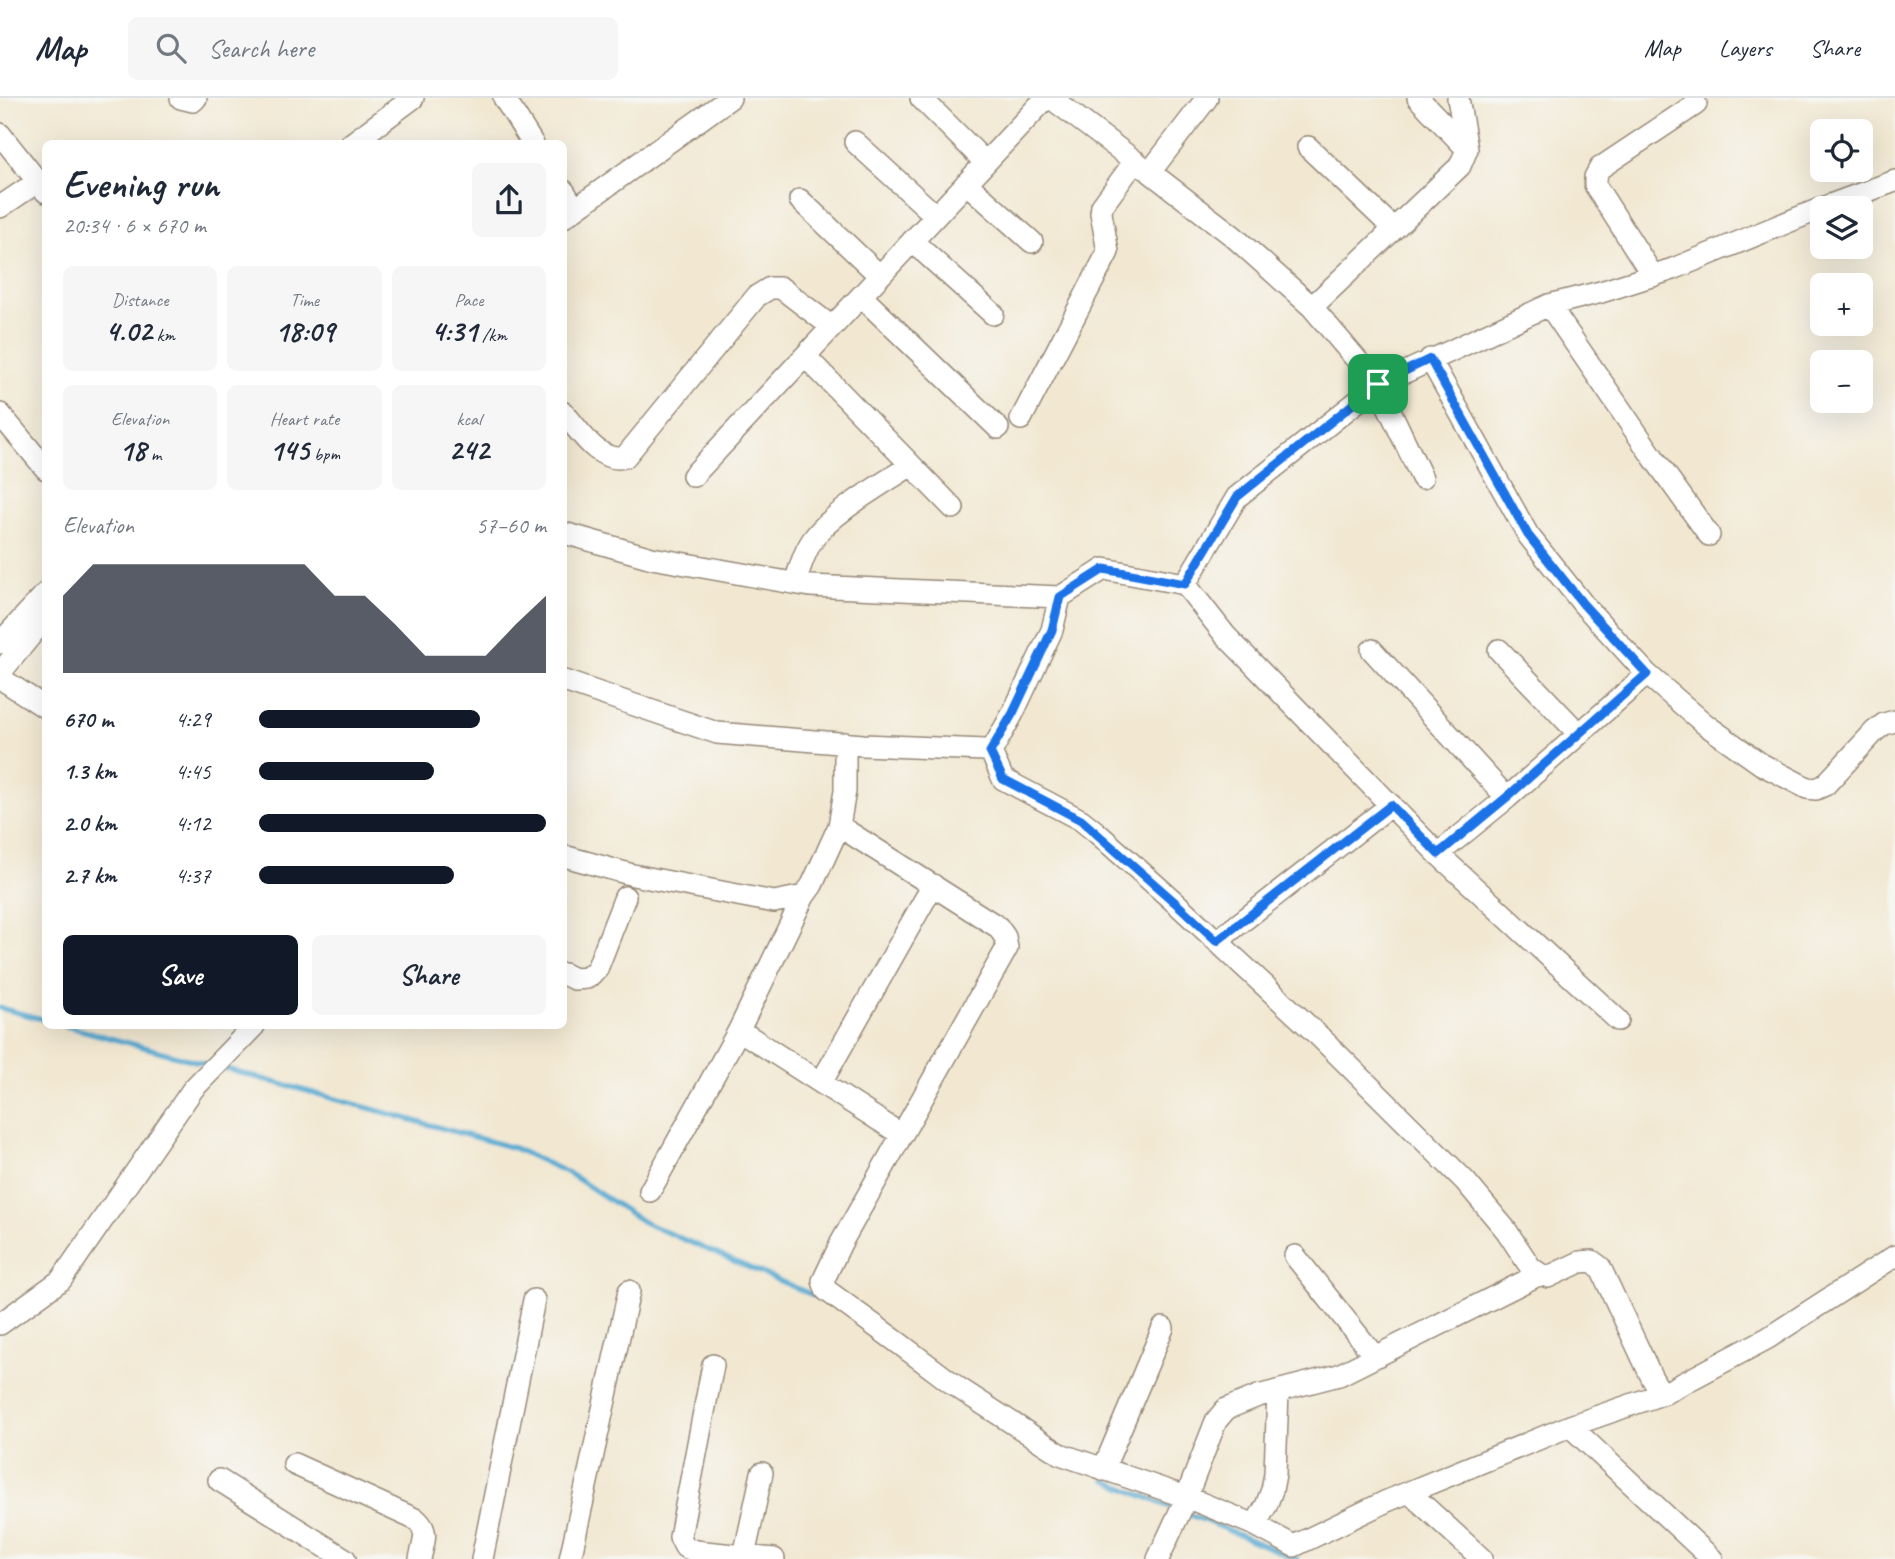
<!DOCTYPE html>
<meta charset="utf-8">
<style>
body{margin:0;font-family:Caveat,sans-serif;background:#f6f6f7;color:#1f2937;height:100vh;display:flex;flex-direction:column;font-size:26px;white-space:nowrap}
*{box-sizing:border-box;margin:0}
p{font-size:23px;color:#747a83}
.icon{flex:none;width:38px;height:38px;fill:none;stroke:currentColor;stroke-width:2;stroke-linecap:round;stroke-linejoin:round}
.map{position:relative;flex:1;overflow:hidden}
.sheet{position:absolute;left:42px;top:42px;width:525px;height:889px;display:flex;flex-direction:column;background:#fff;border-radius:10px;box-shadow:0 7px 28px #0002}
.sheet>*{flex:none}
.tools{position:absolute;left:1810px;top:21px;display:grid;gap:14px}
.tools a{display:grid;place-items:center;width:63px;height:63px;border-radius:10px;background:#fff;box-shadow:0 7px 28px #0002;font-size:35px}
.pin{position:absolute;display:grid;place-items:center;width:60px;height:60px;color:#fff;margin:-30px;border-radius:14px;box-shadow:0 4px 10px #0006}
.round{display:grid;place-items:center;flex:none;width:74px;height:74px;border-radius:10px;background:#f6f6f7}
.head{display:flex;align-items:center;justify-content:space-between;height:119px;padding:0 21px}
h1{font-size:38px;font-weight:700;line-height:52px}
.figures{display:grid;grid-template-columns:repeat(3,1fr);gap:10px;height:119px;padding:7px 21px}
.figures div{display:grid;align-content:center;border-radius:10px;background:#f6f6f7;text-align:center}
.figures b{font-size:30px;font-weight:700}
.figures small{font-size:19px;font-weight:400}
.figures p{font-size:19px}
.chart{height:196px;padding:14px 21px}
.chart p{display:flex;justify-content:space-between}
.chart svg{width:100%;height:126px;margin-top:7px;fill:#111827;opacity:.7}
.action{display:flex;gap:14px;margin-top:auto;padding:14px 21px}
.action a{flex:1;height:80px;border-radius:10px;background:#111827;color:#fff;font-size:28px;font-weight:700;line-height:80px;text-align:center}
.action a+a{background:#f6f6f7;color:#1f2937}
ul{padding:0 21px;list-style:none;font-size:23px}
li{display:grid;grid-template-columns:112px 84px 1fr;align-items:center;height:52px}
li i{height:18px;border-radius:9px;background:#111827}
header{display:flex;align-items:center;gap:42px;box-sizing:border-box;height:98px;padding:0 35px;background:#fff;border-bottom:2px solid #e0e1e3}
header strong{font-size:33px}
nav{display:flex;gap:38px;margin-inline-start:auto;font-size:24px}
.search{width:490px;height:63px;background:#f6f6f7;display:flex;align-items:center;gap:18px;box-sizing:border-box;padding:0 24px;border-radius:10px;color:#747a83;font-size:26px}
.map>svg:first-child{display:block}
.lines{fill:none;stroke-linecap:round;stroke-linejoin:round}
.stream{stroke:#57aad2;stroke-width:5}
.minor-casing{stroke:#968978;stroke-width:24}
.minor{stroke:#fff;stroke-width:21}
.route-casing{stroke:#fff;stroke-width:14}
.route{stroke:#1a73e8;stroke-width:9}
</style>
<header>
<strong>Map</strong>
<div class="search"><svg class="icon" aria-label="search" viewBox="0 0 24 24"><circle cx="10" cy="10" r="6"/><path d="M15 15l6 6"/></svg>Search here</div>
<nav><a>Map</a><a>Layers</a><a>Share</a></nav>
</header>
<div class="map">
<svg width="1895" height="1461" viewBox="0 0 1895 1461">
<rect width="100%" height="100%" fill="#f6f6f2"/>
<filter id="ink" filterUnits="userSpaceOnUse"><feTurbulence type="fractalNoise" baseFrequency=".0143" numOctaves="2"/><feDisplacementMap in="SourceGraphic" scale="14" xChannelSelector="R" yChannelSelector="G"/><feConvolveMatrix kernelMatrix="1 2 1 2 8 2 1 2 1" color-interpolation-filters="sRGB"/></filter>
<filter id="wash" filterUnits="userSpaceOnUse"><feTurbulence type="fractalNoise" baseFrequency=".00686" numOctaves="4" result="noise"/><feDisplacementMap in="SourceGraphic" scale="28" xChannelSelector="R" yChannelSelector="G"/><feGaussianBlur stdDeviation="1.57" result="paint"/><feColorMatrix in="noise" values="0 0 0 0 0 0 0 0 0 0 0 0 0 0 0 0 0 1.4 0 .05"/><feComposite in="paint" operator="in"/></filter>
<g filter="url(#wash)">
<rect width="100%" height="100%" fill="#f2e8d2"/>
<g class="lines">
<!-- stream -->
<path class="stream" d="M 0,910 L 46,922
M 66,928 L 210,967
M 223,970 L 514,1050 L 570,1076 L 643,1124 L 824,1202
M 1105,1382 L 1177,1412
M 1186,1415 L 1297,1461"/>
</g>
</g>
<g filter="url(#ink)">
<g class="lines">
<defs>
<path id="minor" d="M 181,0 L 193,3 L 196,0
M 504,0 L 533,46
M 921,0 L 985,64
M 1051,0 L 1144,70
M 1207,0 L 1150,74 L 1233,138 L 1312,209 L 1378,287 L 1422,380
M 1418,0 L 1467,51
M 0,36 L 46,94
M 855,44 L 936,118
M 351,46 L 413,0
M 1308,49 L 1394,131
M 966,85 L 1032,144
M 564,93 L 575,111
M 800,102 L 880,178
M 0,109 L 37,84
M 1822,110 L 1895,83
M 564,119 L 730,0
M 912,143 L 993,216
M 1653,178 L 1595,87 L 1595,79 L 1600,70 L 1696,6
M 861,198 L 998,330
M 1549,207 L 1653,359 L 1709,437
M 1312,209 L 1460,68 L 1467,51 L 1458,0
M 805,258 L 953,410
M 1430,261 L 1528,437 L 1583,506 L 1647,576 L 1706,627 L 1761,666 L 1807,690 L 1816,691 L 1825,687 L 1875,633 L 1884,626 L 1895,623
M 564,315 C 579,332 599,366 625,359 L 757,198 L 770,190 L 781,190 L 832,229
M 0,316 L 46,371
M 1021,321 L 1108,154 L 1101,115 L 1102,108 L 1135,63
M 693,378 L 1046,0
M 564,435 L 652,460 L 810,488 L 1060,499
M 795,485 C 800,470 804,453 814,440 C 834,413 883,386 911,367
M 1185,486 L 1237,399 L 1378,287 L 1549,207 L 1601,194 L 1673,171 L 1822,110
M 0,545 L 46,495
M 1372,552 L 1507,700
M 1499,552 L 1579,636
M 0,575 L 46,519
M 0,580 L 46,610
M 564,583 L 717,635 L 863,647 L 985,652 L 991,654 L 1003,681 L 1081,722 L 1096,734 L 1178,807 L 1320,939 L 1465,1083 L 1506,1132 L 1531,1170 L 1540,1176 L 1548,1179 L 1580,1164 L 1592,1163 L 1600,1169 L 1652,1280 L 1658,1290 L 1665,1295
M 991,654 L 1013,615 L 1052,532 L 1060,499 L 1104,471 L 1185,486 L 1225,537 L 1438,756 L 1618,922
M 839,728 L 998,829 L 1005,839 L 1007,850 L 841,1145 L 823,1183 L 826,1192 L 900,1246 L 957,1289 L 1060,1356 L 1186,1399 L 1255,1427 L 1294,1448 L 1387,1403 L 1570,1328 L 1665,1295 L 1768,1240 L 1895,1158
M 1438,756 L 1507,700 L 1647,576
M 564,758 L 633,777 L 774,804 L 804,798 L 812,787 L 839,728 L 845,693 L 845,645
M 1217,843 L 1391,707
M 564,876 L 574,881 L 587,880 L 597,871 L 625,799
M 739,932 L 902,1037
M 821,985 L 933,787
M 650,1093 L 739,932 L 804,798
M 1295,1158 L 1375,1259
M 0,1226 L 61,1182 L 193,991 L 254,928
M 713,1267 L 680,1439 L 685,1449 L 695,1453 L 774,1461
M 1570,1328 L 1712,1461
M 294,1366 L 417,1422 C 430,1434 423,1445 420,1461
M 1103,1372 L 1163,1230
M 219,1382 L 345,1461
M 1409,1394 L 1482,1461
M 1255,1427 L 1266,1408 L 1272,1392 L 1275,1376 L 1278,1293
M 744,1458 L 762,1375
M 482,1461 L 534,1202
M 570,1461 L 629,1193
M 1158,1461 L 1184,1405 L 1216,1323 L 1226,1311 L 1258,1298 L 1339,1277 L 1540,1176"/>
</defs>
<!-- minor casing -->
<use href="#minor" class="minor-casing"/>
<!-- minor -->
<use href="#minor" class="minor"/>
</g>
</g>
<g class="lines" filter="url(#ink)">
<defs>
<path id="route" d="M 1430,261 L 1528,437 L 1583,506 L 1647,576 L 1507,699 L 1438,756 L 1391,707 L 1217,843 L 1178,807 L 1081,722 L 1003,681 L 990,654 L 1013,615 L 1052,532 L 1060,499 L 1104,471 L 1185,486 L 1237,399 L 1378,286 Z"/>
</defs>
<!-- route casing -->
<use href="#route" class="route-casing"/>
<!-- route -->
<use href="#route" class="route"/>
</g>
</svg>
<div class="tools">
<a><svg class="icon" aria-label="locate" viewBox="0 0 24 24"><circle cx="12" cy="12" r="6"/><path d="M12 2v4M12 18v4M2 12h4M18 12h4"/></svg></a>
<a><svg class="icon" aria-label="layers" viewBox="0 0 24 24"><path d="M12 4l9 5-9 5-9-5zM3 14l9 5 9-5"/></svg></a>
<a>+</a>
<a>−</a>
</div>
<div class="pin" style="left:1378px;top:286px;background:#1e9e55"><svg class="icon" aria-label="arrive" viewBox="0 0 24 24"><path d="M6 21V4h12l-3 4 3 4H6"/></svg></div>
<section class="sheet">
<div class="head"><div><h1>Evening run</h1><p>20:34 · 6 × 670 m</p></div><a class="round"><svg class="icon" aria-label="share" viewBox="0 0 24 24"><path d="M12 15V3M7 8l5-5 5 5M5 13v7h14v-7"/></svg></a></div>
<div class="figures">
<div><p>Distance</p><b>4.02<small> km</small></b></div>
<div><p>Time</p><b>18:09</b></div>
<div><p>Pace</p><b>4:31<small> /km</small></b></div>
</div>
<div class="figures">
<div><p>Elevation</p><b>18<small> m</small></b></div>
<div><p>Heart rate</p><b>145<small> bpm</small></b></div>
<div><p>kcal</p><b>242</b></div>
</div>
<div class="chart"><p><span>Elevation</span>57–60 m</p>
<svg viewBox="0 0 160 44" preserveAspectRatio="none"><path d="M0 44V17L10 6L20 6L30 6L40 6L50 6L60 6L70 6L80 6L90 17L100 17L110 27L120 38L130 38L140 38L150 27L160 17V44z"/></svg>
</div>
<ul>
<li><b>670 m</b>4:29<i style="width:77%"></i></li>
<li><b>1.3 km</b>4:45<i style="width:61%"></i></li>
<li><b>2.0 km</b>4:12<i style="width:100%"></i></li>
<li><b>2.7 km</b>4:37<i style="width:68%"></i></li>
</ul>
<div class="action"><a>Save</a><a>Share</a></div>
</section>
</div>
